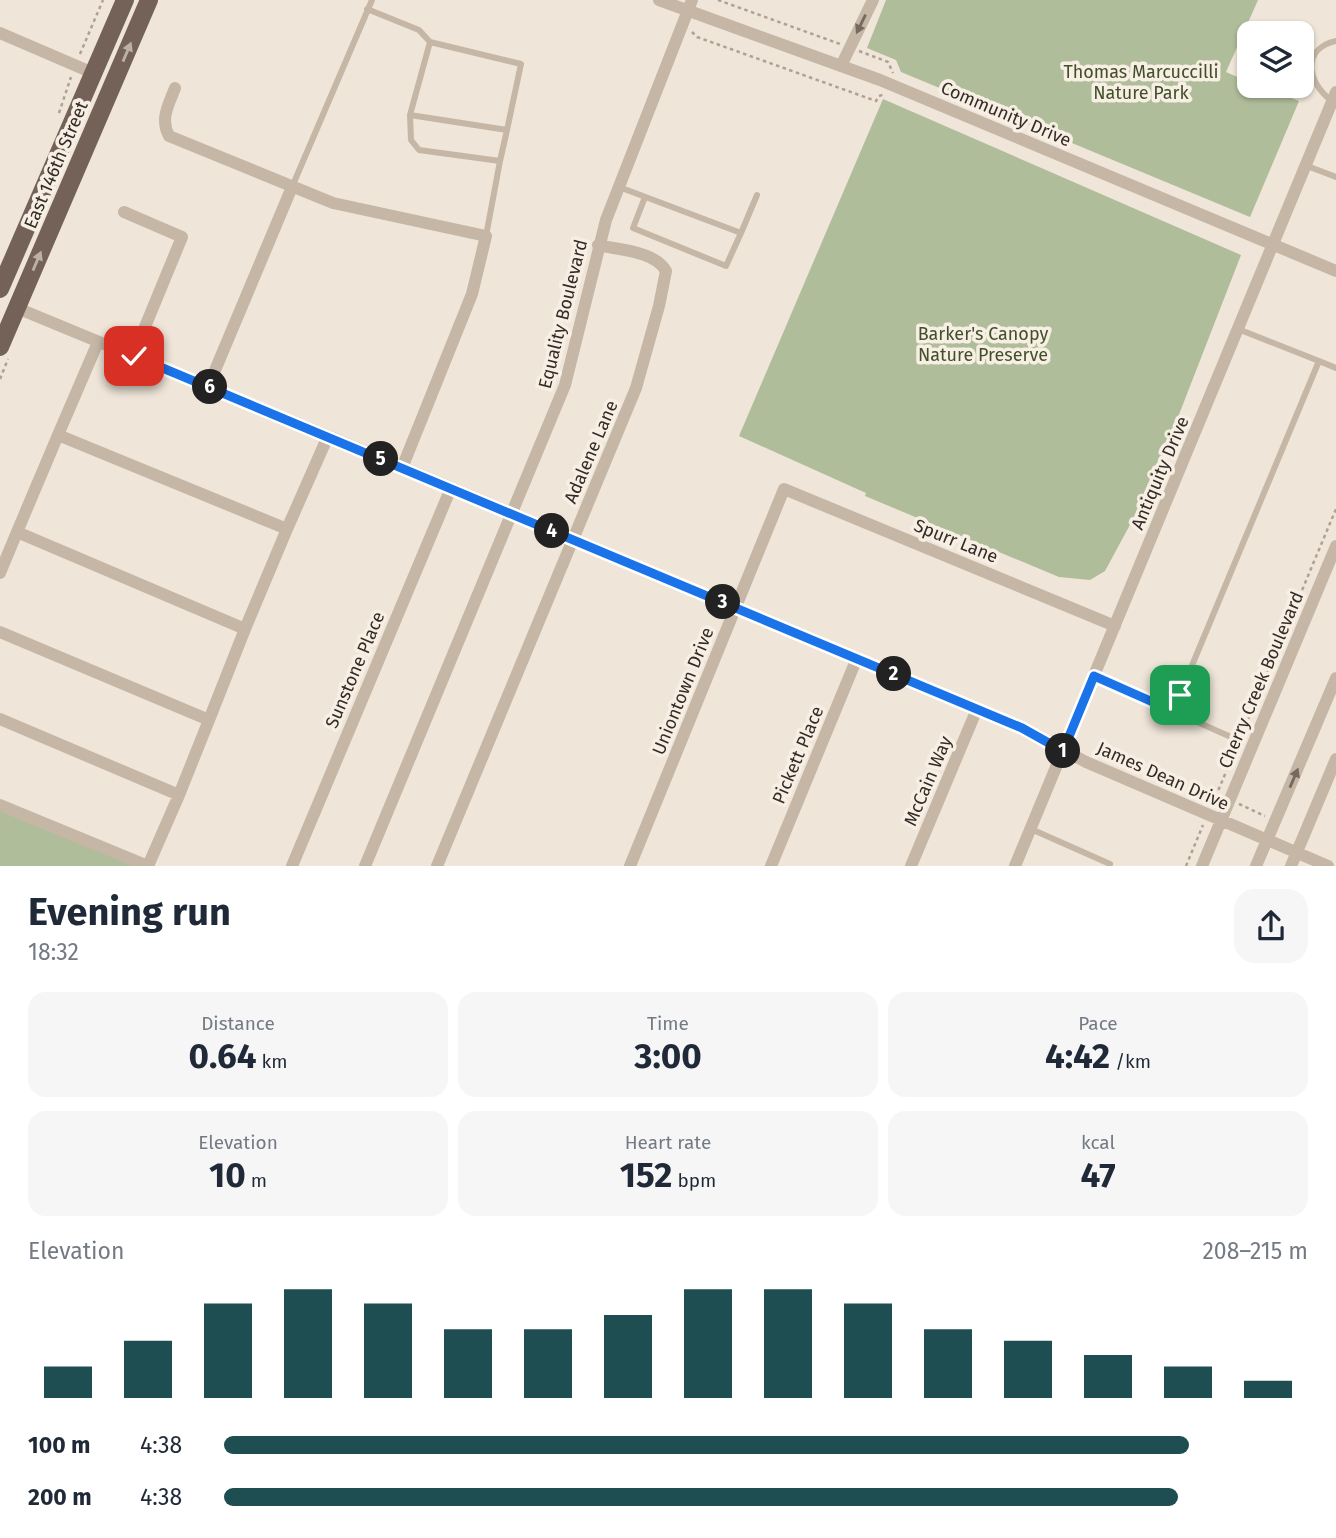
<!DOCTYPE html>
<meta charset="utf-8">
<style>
body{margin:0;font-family:"Fira Sans",sans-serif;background:#f6f6f7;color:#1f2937;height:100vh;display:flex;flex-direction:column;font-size:26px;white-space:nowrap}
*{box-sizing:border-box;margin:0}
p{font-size:23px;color:#747a83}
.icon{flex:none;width:38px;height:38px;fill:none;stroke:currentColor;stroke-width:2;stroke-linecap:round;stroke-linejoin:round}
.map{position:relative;height:866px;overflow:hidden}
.panel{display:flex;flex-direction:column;background:#fff;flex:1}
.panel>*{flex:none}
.buttons{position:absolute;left:1237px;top:21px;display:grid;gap:14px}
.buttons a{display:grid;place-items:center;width:77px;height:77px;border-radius:14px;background:#fff;box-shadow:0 2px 5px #0004;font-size:35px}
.pin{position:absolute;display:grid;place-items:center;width:60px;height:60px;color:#fff;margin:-30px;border-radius:14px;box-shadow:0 4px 10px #0006}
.km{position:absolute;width:35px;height:35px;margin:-18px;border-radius:50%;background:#222;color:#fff;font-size:19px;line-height:35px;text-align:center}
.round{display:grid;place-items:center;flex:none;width:74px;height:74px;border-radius:21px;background:#f6f6f7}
.headline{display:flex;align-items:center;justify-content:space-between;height:119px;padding:0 28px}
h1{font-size:38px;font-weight:700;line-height:52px}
.stats{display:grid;grid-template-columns:repeat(3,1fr);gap:10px;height:119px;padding:7px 28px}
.stats div{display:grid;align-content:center;border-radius:18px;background:#f6f6f7;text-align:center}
.stats b{font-size:35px;font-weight:700}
.stats small{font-size:19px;font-weight:400}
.stats p{font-size:19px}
.chart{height:196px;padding:14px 28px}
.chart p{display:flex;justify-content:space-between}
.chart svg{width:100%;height:126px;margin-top:7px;stroke:#1e4d52;stroke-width:6}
ul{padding:0 28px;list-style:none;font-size:23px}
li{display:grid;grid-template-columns:112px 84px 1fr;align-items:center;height:52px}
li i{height:18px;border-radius:9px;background:#1e4d52}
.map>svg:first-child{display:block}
.green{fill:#b0bd9a}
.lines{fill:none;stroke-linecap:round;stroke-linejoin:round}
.path{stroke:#b2a090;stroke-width:2.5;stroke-dasharray:3.5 3.5;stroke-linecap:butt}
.service{stroke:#c6b6a5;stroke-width:6}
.minor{stroke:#c6b6a5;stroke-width:12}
.primary{stroke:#746258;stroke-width:18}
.oneway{fill:#756a5f}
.oneway2{fill:#bdb0a5}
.route-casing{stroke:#fff;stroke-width:14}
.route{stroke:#1a73e8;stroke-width:9}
.labels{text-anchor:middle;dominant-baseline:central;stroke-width:7;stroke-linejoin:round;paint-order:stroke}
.park-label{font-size:18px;fill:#41502b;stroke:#f8efe4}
.street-label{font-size:18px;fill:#332b26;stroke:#f8efe4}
</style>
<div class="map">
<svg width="1336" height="866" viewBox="0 0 1336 866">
<rect width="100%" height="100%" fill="#efe5d9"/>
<!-- green -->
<path class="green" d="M 886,0 L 1258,0 L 1226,72 L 1249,82 L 1250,86 L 1260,86 L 1299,101 L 1250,217 L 901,72 L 896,60 L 867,48 Z
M 883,99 L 1241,255 L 1152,484 L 1105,571 L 1090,580 L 1059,577 L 865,496 L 866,493 L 739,436 Z
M 0,806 L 149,866 L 0,866 Z"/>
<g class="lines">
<!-- path -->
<path class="path" d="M 718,0 L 840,44
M 692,32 L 697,37 L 876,101 L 879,96 L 885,94
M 859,51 L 888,62 L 893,73
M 80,54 L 103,0
M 59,113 L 71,77
M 0,379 L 8,359
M 1213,803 L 1336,509
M 1239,804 L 1265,816
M 1186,866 L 1203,825"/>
<!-- service -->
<path class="service" d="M 367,9 L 419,30 L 430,42
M 1332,101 C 1307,83 1301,49 1336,41
M 410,115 L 430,42 L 521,64 L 507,130
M 1307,166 L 1336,177
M 292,187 L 372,0
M 619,187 L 741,233 L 757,195
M 645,197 L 633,228 L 726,266 L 741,233
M 486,236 L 500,161 L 419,150 L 411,140 L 410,115 L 507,130 L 500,161
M 1319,361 L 1336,368
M 1094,676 L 1231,737
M 1173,711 L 1319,361 L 1238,329
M 1031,829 L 1110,864 L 1109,866"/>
<!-- minor -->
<path class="minor" d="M 659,0 L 880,80 L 1336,271
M 0,33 L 93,73
M 841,66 L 873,0
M 175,88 C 168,106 160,119 169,136 L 333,203 L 486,236 L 472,294 L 402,468
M 124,212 L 182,237 L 133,356
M 17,308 L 208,387 L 292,187
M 98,342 L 58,435 L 287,529 L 328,436 L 208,387
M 58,435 L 17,532 L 245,629 L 287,529
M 328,436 L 1022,728 L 1086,762 L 1328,866
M 0,573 L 17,532
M 0,632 L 209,720 L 245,629
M 0,719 L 179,795 L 209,720
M 0,805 L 148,866 L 179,795
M 292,866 L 451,488
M 365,866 L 565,385 L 606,220 L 692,0
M 437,866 L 636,388 L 659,306 L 666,271 C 655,251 619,250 598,245
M 630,866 L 784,489 L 1115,626
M 771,866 L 857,658
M 911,866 L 977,709
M 1015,866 L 1336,92
M 1202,866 L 1336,546
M 1256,866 L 1336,678
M 1291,866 L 1336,759"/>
<!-- primary -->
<path class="primary" d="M 0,289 L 125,0
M 0,347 L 149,0"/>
</g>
<!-- one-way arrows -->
<defs><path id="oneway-solid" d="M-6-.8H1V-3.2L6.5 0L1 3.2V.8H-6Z" transform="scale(1.75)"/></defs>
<g class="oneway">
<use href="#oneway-solid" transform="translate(861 24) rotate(116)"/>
<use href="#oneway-solid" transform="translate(1294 778) rotate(-67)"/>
</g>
<g class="oneway2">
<use href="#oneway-solid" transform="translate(127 52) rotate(-67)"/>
<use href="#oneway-solid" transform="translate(37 261) rotate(-67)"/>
</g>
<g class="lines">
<defs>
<path id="route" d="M 134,356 L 1022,728 L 1063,751 L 1094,676 L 1173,711 L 1180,695"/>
</defs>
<!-- route casing -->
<use href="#route" class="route-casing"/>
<!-- route -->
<use href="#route" class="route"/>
</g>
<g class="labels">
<!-- park labels -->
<g class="park-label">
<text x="1141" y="72">Thomas Marcuccilli<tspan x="1141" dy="21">Nature Park</tspan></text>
<text x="983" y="334">Barker's Canopy<tspan x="983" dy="21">Nature Preserve</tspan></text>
</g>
<!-- street labels -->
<g class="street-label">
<text transform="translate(1006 114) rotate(23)">Community Drive</text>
<text transform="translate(56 165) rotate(-67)">East 146th Street</text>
<text transform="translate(563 314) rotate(-76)">Equality Boulevard</text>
<text transform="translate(591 452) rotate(-67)">Adalene Lane</text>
<text transform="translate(1160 473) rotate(-67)">Antiquity Drive</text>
<text transform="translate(956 541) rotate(22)">Spurr Lane</text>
<text transform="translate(355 670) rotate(-67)">Sunstone Place</text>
<text transform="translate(1261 680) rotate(-67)">Cherry Creek Boulevard</text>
<text transform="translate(683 691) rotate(-68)">Uniontown Drive</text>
<text transform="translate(798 755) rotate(-67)">Pickett Place</text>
<text transform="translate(1163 776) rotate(24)">James Dean Drive</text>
<text transform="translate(928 781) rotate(-67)">McCain Way</text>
</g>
</g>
</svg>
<div class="buttons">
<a><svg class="icon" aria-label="layers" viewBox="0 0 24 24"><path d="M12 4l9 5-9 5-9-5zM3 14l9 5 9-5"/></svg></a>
</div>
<div class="pin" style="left:1180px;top:695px;background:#1e9e55"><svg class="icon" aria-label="arrive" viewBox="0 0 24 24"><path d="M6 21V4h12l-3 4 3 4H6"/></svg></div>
<div class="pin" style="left:134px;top:356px;background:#d93025"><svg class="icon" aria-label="check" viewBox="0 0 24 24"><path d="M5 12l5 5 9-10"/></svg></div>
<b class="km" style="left:1063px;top:751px">1</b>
<b class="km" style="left:894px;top:674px">2</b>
<b class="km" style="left:723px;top:602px">3</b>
<b class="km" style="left:552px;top:531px">4</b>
<b class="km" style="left:381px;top:459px">5</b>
<b class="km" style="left:210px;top:387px">6</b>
</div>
<section class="panel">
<div class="headline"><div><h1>Evening run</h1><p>18:32</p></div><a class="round"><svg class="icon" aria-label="share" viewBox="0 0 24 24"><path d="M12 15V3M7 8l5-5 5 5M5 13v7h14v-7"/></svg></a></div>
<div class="stats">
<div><p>Distance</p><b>0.64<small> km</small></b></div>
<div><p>Time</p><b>3:00</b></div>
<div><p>Pace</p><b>4:42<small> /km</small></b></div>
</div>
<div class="stats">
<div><p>Elevation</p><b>10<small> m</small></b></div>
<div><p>Heart rate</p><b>152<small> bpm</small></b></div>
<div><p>kcal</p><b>47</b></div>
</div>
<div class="chart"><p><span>Elevation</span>208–215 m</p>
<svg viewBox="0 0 160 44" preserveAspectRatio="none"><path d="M5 44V33M15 44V24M25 44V11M35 44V6M45 44V11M55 44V20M65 44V20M75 44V15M85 44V6M95 44V6M105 44V11M115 44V20M125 44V24M135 44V29M145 44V33M155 44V38"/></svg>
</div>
<ul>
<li><b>100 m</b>4:38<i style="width:89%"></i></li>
<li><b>200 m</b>4:38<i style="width:88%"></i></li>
</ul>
</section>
